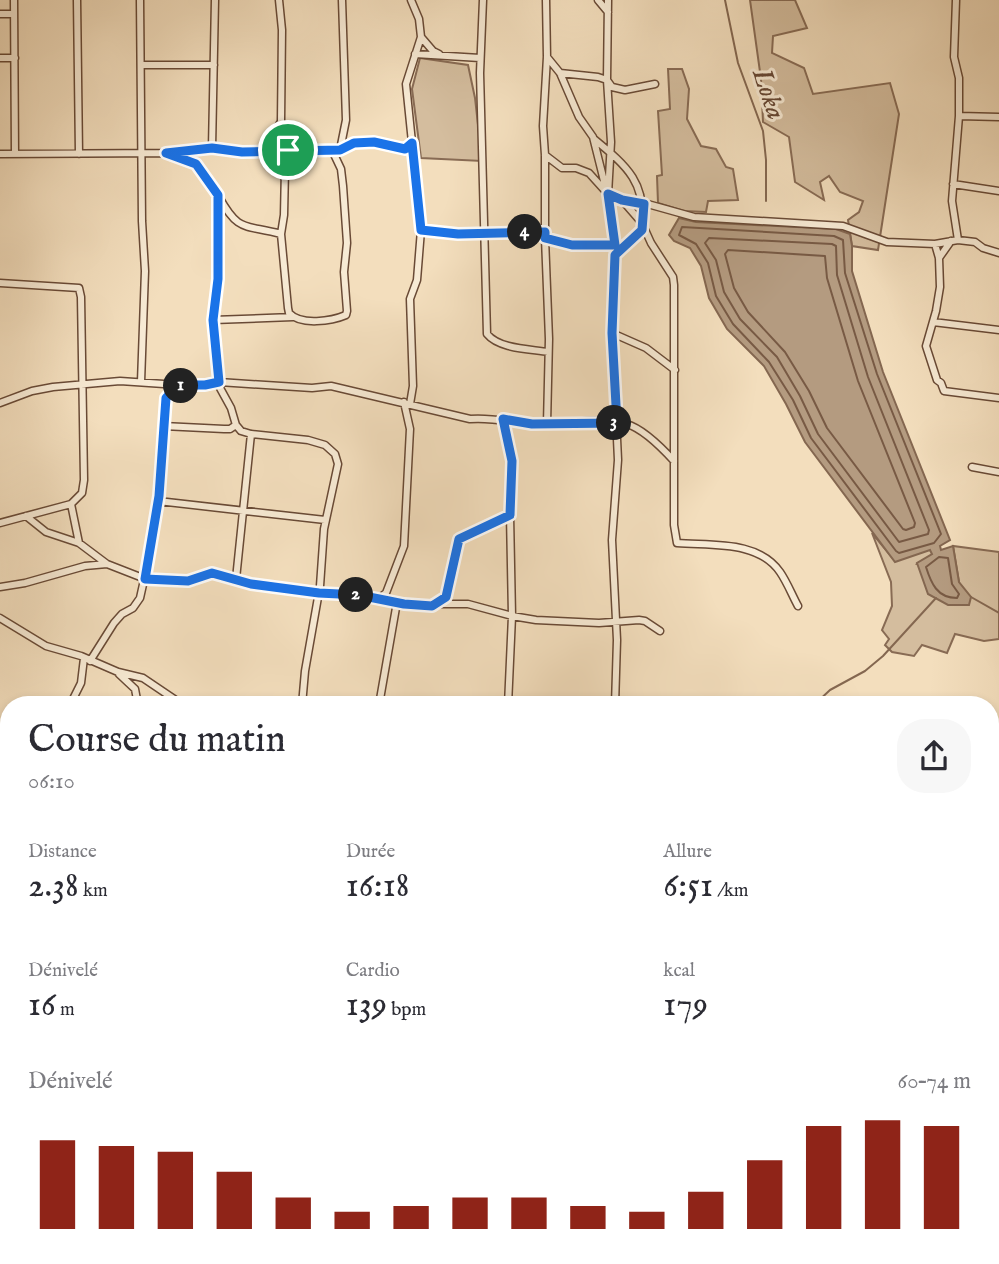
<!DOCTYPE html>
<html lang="fr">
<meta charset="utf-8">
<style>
body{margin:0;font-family:"IM FELL English",serif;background:#f7f7f7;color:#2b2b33;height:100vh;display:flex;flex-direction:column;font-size:26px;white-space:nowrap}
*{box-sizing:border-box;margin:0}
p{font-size:23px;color:#7c7c81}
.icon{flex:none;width:38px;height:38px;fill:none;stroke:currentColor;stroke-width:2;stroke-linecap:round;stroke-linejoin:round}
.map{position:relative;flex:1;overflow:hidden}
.sheet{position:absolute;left:0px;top:696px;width:999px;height:569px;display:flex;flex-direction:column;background:#fff;border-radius:28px 28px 0 0;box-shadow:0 4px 10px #0003}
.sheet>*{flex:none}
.pin{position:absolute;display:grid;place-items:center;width:60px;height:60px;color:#fff;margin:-30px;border:4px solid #fff;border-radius:50%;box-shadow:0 2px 7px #0007}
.km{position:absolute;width:35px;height:35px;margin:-18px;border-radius:50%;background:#222;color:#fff;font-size:19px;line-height:35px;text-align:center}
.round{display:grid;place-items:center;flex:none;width:74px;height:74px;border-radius:28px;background:#f7f7f7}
.overview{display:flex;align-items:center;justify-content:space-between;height:119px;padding:0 28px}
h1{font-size:38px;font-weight:600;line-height:52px}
.metrics{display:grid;grid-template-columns:repeat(3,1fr);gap:10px;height:119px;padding:7px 28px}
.metrics div{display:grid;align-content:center}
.metrics b{font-size:35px;font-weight:600}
.metrics small{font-size:19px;font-weight:400}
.metrics p{font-size:19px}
.chart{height:196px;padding:14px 28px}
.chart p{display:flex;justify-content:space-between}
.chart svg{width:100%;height:126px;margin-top:7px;stroke:#8f2418;stroke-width:6}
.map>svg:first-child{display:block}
.green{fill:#d4bd9e;stroke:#886b54;stroke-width:2}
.water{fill:#b49b80;stroke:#846750;stroke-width:2}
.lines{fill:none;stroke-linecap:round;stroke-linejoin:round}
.shore{stroke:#785a44;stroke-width:2}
.stream{stroke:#846750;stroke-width:2}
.minor-casing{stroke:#694a36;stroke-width:9}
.minor{stroke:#f7ead4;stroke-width:6}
.route-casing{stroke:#fff;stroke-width:14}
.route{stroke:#1a73e8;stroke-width:9}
.labels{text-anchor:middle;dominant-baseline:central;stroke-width:6;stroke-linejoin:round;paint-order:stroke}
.water-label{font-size:28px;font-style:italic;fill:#654633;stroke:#f7ead4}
</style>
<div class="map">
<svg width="999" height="1264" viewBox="0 0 999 1264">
<rect width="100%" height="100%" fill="#f3debd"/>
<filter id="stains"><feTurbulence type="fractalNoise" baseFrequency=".00286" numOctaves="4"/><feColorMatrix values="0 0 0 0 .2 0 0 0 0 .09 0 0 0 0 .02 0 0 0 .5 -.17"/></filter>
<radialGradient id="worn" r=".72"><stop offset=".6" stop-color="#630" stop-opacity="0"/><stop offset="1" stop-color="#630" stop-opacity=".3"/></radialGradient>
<!-- green -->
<path class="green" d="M 750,0 L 795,0 L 807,28 L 773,36 L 772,53 L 804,68 L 813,94 L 890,83 L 899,114 L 878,250 L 852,246 L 848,220 L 859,212 L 863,201 L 840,192 L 829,176 L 820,182 L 824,200 L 795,182 L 789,137 L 763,122 L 761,79 Z
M 420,58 L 468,65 L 475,98 L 482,161 L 421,158 L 412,89 Z
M 668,69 L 682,69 L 689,89 L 687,119 L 701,146 L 716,149 L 726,167 L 733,169 L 738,200 L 708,201 L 706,212 L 684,211 L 658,203 L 657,176 L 662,175 L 658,111 L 670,109 Z
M 872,533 L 895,561 L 930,549 L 933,554 L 917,564 L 959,582 L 953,546 L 999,552 L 999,639 L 984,641 L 955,634 L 947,653 L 922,645 L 914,656 L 892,652 L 885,645 L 889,639 L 882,630 L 892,606 L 891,582 Z"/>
<!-- water -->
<path class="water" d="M 679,218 L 696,222 L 836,229 L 850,234 L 852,246 L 852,271 L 883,372 L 950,540 L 940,546 L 941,550 L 953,546 L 959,582 L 971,597 L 969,605 L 948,605 L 928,594 L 917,563 L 932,554 L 930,550 L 895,562 L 805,442 L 786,404 L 764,366 L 727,329 L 709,298 L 701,266 L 690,248 L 674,241 L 669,235 Z"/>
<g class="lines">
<!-- shore -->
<path class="shore" d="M 682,227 L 834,236 L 843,240 L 845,273 L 877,374 L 941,534 L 934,543 L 899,553 L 896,551 L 811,438 L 793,400 L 769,362 L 733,324 L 716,296 L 708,263 L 696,244 L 679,235 Z
M 709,238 L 832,244 L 836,246 L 837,275 L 868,377 L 929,530 L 928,534 L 899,542 L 818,434 L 800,396 L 777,357 L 740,319 L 724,292 L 716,260 L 705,243 Z
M 728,250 L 825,256 L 827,278 L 858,381 L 915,523 L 914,527 L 906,530 L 903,529 L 827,428 L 809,391 L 785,352 L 748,312 L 734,288 L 725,254 Z
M 939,557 L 948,558 L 952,584 L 959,594 L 957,598 C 937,598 931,583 926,567 Z"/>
<!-- stream -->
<path class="stream" d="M 725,0 L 738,63 L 763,131 L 766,160 L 766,201
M 971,597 L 999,613
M 814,705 L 830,690 L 865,671 L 883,656 L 936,598"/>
<defs>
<path id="minor" d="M 14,0 L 15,154
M 77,0 L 79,154
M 140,0 L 142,221 L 145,271 L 141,382
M 279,0 L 282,30 L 281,121 L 284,140 L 288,151 L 285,169 L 284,215 L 281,234 L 288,308 L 289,313 C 301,326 332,321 346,315 L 347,311 L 344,272 L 347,243 L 343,186 L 341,169 L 332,150
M 483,0 L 480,73 L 487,334 C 499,349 530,349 548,352
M 546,0 L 547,57 L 543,126 L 545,155 L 545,238 L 549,339 L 547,424
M 598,0 L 608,12
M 608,0 L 607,80 L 611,142 L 608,194 L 615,255 L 612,333 L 618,460 L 612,540 L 617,640 L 615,705
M 956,0 L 954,57 L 959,78 L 959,116 L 952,201 L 958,240
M 0,14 L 14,14
M 421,37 L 433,51 L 439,54
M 415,54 L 480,58
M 547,57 L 560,73 L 579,117 L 593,137 L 606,189
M 0,58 L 15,58
M 141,65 L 214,65
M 560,73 L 598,77 L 607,80 L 612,87 L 625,90 L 655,84
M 959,116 L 999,117
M 594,139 C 628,167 647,183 642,230 L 615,255
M 212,148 L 215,0
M 340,150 L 346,120 L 342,0
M 263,151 L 280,123
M 166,153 L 180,157 L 196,165 L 218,195 L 218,279 L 213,320 L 215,348 L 220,388 L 231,408 L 236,425 L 241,431 L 251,434 L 308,440 L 325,445 L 335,454 L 338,464 L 324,529 L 320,586 L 305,671 L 302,705
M 0,154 L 166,153 L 212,148 L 242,152 L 340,150 C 361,139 383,142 405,149 L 412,143
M 545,155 L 562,168 L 576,168 L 589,173 L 608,194 L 622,200 L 644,203 L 694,217 L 843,226 L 887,242 L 935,244 L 958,240 L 975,242 L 983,248 L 999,253
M 953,184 L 999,191
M 219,197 C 239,233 244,224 281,234
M 622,200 L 642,223 L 651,243 L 673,277 L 674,285 L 674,525 L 677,543 C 711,546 758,540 780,572 C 787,582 792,595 798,606
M 421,230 L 458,234 L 545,232
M 545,238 L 572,245 L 615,245
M 935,244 L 939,258 L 940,287 L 936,311 L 926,346 L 937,380 L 941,383 L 944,391 L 999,398
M 939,258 L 951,241
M 0,283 L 79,288 L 81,297 L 84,480 L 82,493 L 71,504 L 0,523
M 213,320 L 293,317
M 933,322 L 999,330
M 612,333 L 646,348 L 675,370
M 0,403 L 32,391 L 53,387 L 120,381 L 193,386 L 219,382 L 312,388 L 331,386 L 470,419 C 493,417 513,423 535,424 C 564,425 599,416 627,424 C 643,429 663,449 674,461
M 410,404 L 413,386 L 410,299 L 417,280 L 421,230 L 406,84 L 421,37 L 419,19 L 411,0
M 503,419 L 512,461 L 510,515 L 512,616 L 508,705
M 163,426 L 224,429 L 230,429 L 236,425
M 972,467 L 999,472
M 158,501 L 325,520
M 71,504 L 79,543
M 26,516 L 46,532 L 79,543 L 107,564 L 148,580 L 195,581 L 213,573 L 251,584 L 319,593 L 359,595 L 404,604 L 468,604 L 512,616 L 536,620 L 599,623 L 639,620 L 645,621 L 660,631
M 236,579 L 251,434
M 0,587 L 25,583 L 85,566 L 107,564
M 378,599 L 386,593 L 404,546 L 410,429 L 404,402
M 434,604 L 446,597 L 459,539 L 510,515
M 0,618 L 46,646 L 81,656 L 118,672 L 143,678 L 183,705
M 90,661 L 114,623 L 122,614 L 133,608 L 140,598 L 152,544 L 159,496 L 165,398 L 178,385
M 119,674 L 135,689 L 138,705
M 70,705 L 81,683 L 84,658
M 379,705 L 397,602
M 915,705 L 933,705
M 990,729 L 999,735
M 0,799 L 5,802 L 9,818
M 990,816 L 999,823
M 0,830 L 9,818
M 0,888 L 9,892
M 990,890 L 999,893
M 643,1256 L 653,1264
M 849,1264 L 855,1256
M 998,1264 L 999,1263"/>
</defs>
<!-- minor casing -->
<use href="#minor" class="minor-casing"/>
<!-- minor -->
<use href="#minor" class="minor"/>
</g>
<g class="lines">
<defs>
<path id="route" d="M 374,142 L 405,149 L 412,143 L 421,230 L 458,234 L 545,232 L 545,238 L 572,245 L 615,245 L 608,194 L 622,200 L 644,204 L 642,230 L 615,255 L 612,333 L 617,423 L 532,424 L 503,419 L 512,461 L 510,515 L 459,539 L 446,597 L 432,606 L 404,604 L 359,595 L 319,593 L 251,584 L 212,573 L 188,581 L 145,579 L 159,496 L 166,398 L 178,385 L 205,385 L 219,382 L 213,320 L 218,279 L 218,195 L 196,164 L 166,153 L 212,148 L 242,152 L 340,150 L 354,143 Z"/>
</defs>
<!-- route casing -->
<use href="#route" class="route-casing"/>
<!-- route -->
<use href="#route" class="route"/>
</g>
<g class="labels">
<!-- water labels -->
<g class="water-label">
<text transform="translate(768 94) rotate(71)">Loka</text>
</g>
</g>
<rect width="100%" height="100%" filter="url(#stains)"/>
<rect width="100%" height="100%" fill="url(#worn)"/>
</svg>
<div class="pin" style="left:288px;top:150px;background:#1e9e55"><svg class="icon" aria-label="arrive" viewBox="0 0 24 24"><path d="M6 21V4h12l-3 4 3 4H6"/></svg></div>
<b class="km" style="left:181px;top:386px">1</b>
<b class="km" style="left:356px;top:595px">2</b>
<b class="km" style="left:614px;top:423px">3</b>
<b class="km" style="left:525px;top:232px">4</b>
<section class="sheet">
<div class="overview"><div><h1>Course du matin</h1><p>06:10</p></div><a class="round"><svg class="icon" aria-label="share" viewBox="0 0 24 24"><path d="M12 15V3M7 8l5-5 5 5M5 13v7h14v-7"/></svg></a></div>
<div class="metrics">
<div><p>Distance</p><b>2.38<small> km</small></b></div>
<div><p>Durée</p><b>16:18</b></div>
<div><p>Allure</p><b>6:51<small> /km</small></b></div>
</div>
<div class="metrics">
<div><p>Dénivelé</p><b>16<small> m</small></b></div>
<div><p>Cardio</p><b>139<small> bpm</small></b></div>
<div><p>kcal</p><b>179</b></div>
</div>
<div class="chart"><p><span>Dénivelé</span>60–74 m</p>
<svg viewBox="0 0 160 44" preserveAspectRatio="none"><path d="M5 44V13M15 44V15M25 44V17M35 44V24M45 44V33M55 44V38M65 44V36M75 44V33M85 44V33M95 44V36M105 44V38M115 44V31M125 44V20M135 44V8M145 44V6M155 44V8"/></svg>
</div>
</section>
</div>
